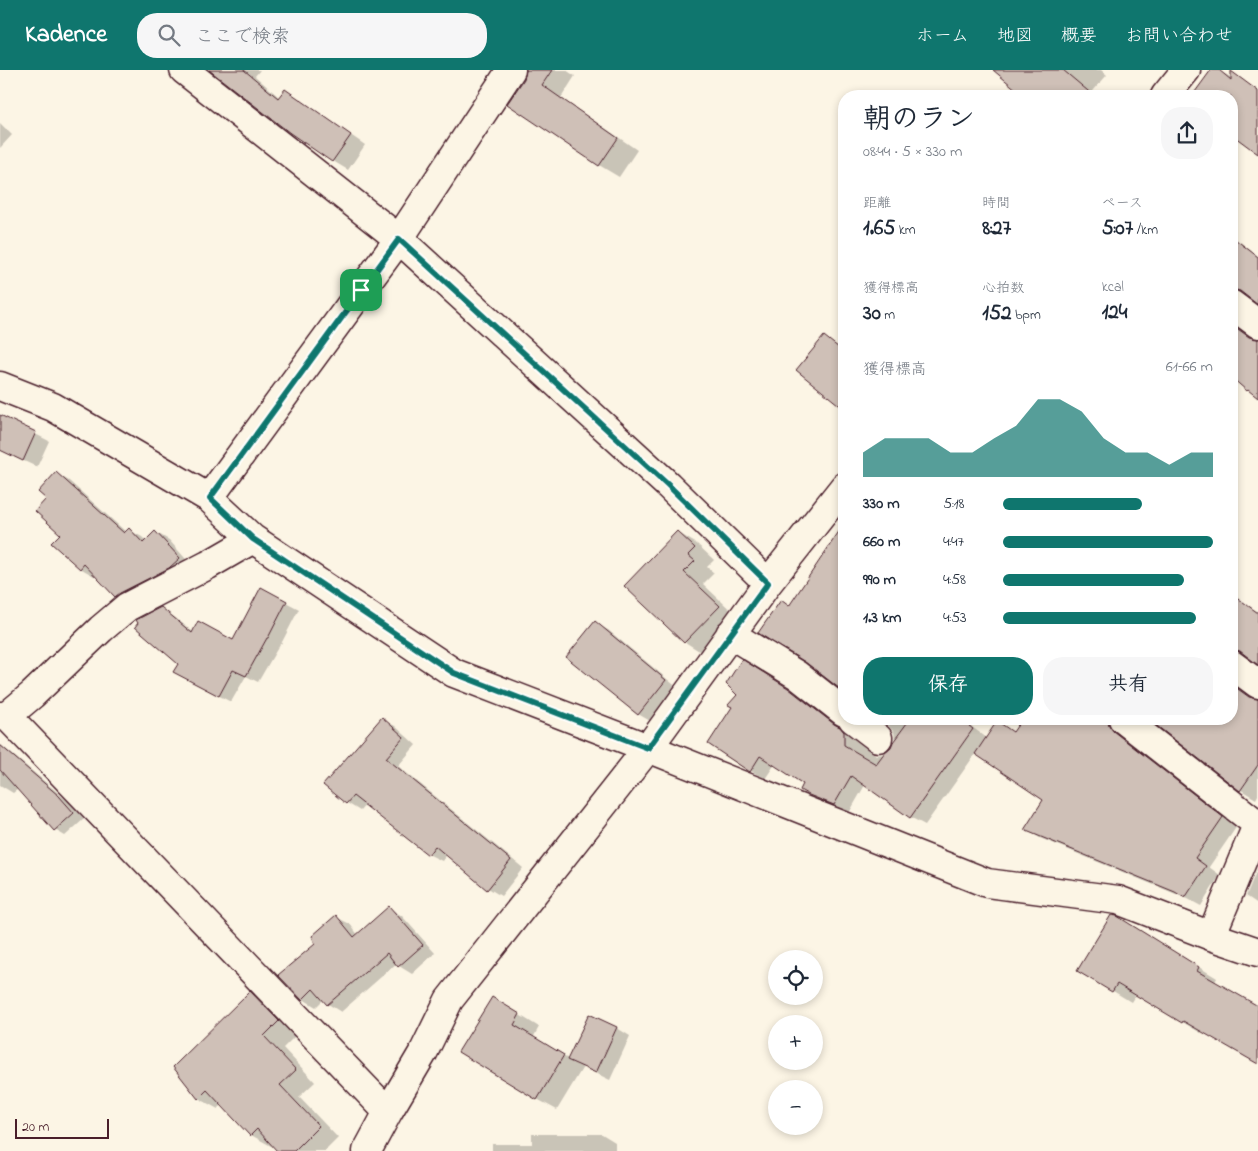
<!DOCTYPE html>
<html lang="ja">
<meta charset="utf-8">
<style>
body{margin:0;font-family:"Indie Flower","Klee One",sans-serif;background:#f6f6f7;color:#1f2937;height:100vh;display:flex;flex-direction:column;font-size:19px;white-space:nowrap}
*{box-sizing:border-box;margin:0}
p{font-size:16px;color:#747a83}
.icon{flex:none;width:28px;height:28px;fill:none;stroke:currentColor;stroke-width:2;stroke-linecap:round;stroke-linejoin:round}
.map{position:relative;flex:1;overflow:hidden}
.side{position:absolute;left:838px;top:20px;width:400px;height:635px;display:flex;flex-direction:column;background:#fff;border-radius:20px;box-shadow:0 2px 8px #0003}
.side>*{flex:none}
.fabs{position:absolute;left:768px;top:880px;display:grid;gap:10px}
.fabs a{display:grid;place-items:center;width:55px;height:55px;border-radius:50%;background:#fff;box-shadow:0 2px 8px #0003;font-size:25px}
.scale{position:absolute;left:15px;bottom:12px;width:94px;box-sizing:border-box;padding-left:5px;border:2px solid #4a1f2b;border-top:0;font-size:14px;line-height:18px;white-space:nowrap;color:#4a1f2b;-webkit-text-stroke:4px #fcf5e5;paint-order:stroke}
.pin{position:absolute;display:grid;place-items:center;width:42px;height:42px;color:#fff;margin:-21px;border-radius:10px;box-shadow:0 2px 8px #0006}
.round{display:grid;place-items:center;flex:none;width:52px;height:52px;border-radius:20px;background:#f6f6f7}
.head{display:flex;align-items:center;justify-content:space-between;height:85px;padding:0 25px}
h1{font-size:28px;font-weight:700;line-height:38px}
.metrics{display:grid;grid-template-columns:repeat(3,1fr);gap:8px;height:85px;padding:5px 25px}
.metrics div{display:grid;align-content:center}
.metrics b{font-size:21px;font-weight:700}
.metrics small{font-size:14px;font-weight:400}
.metrics p{font-size:14px}
.chart{height:140px;padding:10px 25px}
.chart p{display:flex;justify-content:space-between}
.chart svg{width:100%;height:90px;margin-top:5px;fill:#0f766e;opacity:.7}
.cta{display:flex;gap:10px;margin-top:auto;padding:10px 25px}
.cta a{flex:1;height:58px;border-radius:20px;background:#0f766e;color:#fff;font-size:20px;font-weight:700;line-height:58px;text-align:center}
.cta a+a{background:#f6f6f7;color:#1f2937}
ul{padding:0 25px;list-style:none;font-size:16px}
li{display:grid;grid-template-columns:80px 60px 1fr;align-items:center;height:38px}
li i{height:12px;border-radius:6px;background:#0f766e}
header{display:flex;align-items:center;gap:30px;box-sizing:border-box;height:70px;padding:0 25px;background:#0f766e;color:#fff}
header strong{font-size:24px}
nav{display:flex;gap:28px;margin-inline-start:auto;font-size:18px}
.search{width:350px;height:45px;background:#f6f6f7;display:flex;align-items:center;gap:12px;box-sizing:border-box;padding:0 18px;border-radius:20px;color:#747a83;font-size:19px}
.map>svg:first-child{display:block}
.shadow{fill:#0003}
.building{fill:#cfc0b7;stroke:#4a1f2b}
.lines{fill:none;stroke-linecap:round;stroke-linejoin:round}
.minor-casing{stroke:#4a1f2b;stroke-width:31}
.minor{stroke:#fcf5e5;stroke-width:28}
.route-casing{stroke:#fff;stroke-width:10}
.route{stroke:#0f766e;stroke-width:6}
</style>
<header>
<strong>Kadence</strong>
<div class="search"><svg class="icon" aria-label="search" viewBox="0 0 24 24"><circle cx="10" cy="10" r="6"/><path d="M15 15l6 6"/></svg>ここで検索</div>
<nav><a>ホーム</a><a>地図</a><a>概要</a><a>お問い合わせ</a></nav>
</header>
<div class="map">
<svg width="1258" height="1081" viewBox="0 0 1258 1081">
<rect width="100%" height="100%" fill="#fcf5e5"/>
<filter id="ink" filterUnits="userSpaceOnUse"><feTurbulence type="fractalNoise" baseFrequency=".02" numOctaves="2"/><feDisplacementMap in="SourceGraphic" scale="10" xChannelSelector="R" yChannelSelector="G"/><feConvolveMatrix kernelMatrix="1 2 1 2 8 2 1 2 1" color-interpolation-filters="sRGB"/></filter>
<g filter="url(#ink)">
<!-- shadow -->
<path class="shadow" d="M 211,0 L 260,0 L 255,6 L 280,28 L 300,30 L 365,75 L 348,100 L 333,91 L 290,62 Z
M 528,0 L 566,0 L 575,6 L 561,28 L 637,80 L 619,107 L 599,95 Z
M 995,0 L 1101,0 L 1107,5 L 1093,21 L 1099,26 L 1026,26 Z
M 1213,0 L 1218,0 L 1232,8 L 1237,7 L 1258,20 L 1258,82 L 1231,26 L 1193,26 Z
M 0,53 L 12,65 L 0,78 Z
M 1231,167 L 1240,172 L 1258,186 L 1258,233 L 1247,225 L 1237,227 L 1231,232 Z
M 1231,251 L 1234,255 L 1255,270 L 1258,270 L 1258,326 L 1231,306 Z
M 824,267 L 844,280 L 844,337 Z
M 0,346 L 49,371 L 37,397 L 0,380 Z
M 56,403 L 69,411 L 126,462 L 129,460 L 142,467 L 146,471 L 155,462 L 169,470 L 192,496 L 129,534 L 115,526 L 95,504 L 94,506 L 80,498 L 62,464 L 48,429 Z
M 677,462 L 697,474 L 714,490 L 707,497 L 714,503 L 703,514 L 739,548 L 704,584 L 685,572 Z
M 261,519 L 299,539 L 281,574 L 280,574 L 258,612 L 246,606 L 231,632 L 187,609 L 179,594 L 161,538 L 173,546 L 193,562 L 233,572 Z
M 1231,523 L 1258,542 L 1258,593 L 1249,586 L 1240,588 L 1231,598 Z
M 595,553 L 608,560 L 679,619 L 652,652 L 638,644 Z
M 757,600 L 803,628 L 846,662 L 855,667 L 858,671 L 876,685 L 884,684 L 892,678 L 895,670 L 894,662 L 888,655 L 881,649 L 961,649 L 987,668 L 1014,662 L 1024,649 L 1125,649 L 1123,664 L 1128,671 L 1237,756 L 1209,797 L 1220,805 L 1201,836 L 1188,829 L 1040,768 L 1025,759 L 1045,729 L 976,683 L 925,755 L 910,747 L 865,715 L 849,743 L 825,733 L 802,720 L 805,713 L 775,694 L 765,709 L 751,701 Z
M 1231,610 L 1237,617 L 1256,631 L 1258,630 L 1258,725 L 1256,729 L 1241,720 L 1150,649 L 1231,649 Z
M 382,649 L 395,656 L 416,675 L 398,696 L 523,798 L 501,826 L 488,818 L 447,784 L 442,791 L 428,784 L 366,734 L 360,741 L 347,733 L 325,715 Z
M 0,674 L 70,733 L 84,749 L 65,766 L 55,760 L 18,719 L 13,723 L 0,715 Z
M 1258,797 L 1258,834 L 1246,826 Z
M 389,838 L 402,846 L 435,883 L 412,904 L 399,896 L 397,893 L 341,942 L 328,934 L 324,929 L 316,937 L 303,929 L 316,874 L 336,847 L 350,854 L 358,865 Z
M 1136,859 L 1217,908 L 1215,912 L 1258,937 L 1258,993 L 1202,960 L 1201,963 L 1136,924 L 1131,932 L 1113,921 Z
M 250,923 L 270,934 L 298,963 L 283,978 L 315,1012 L 299,1027 L 338,1068 L 325,1081 L 279,1081 L 273,1074 L 271,1076 L 251,1065 L 222,1035 L 218,1039 L 198,1028 Z
M 492,928 L 539,957 L 533,968 L 568,989 L 589,945 L 617,958 L 630,966 L 610,1010 L 583,997 L 557,1040 L 537,1029 Z
M 532,1064 L 602,1064 L 615,1072 L 615,1081 L 492,1081 L 492,1074 L 532,1074 Z"/>
<!-- building -->
<path class="building" d="M 209,0 L 244,0 L 278,28 L 285,19 L 351,65 L 332,92 L 290,63 Z
M 526,0 L 552,0 L 542,15 L 618,68 L 599,96 L 507,34 L 524,9 Z
M 993,0 L 1063,0 L 1094,26 L 1024,26 Z
M 1211,0 L 1219,0 L 1231,10 L 1231,1 L 1258,21 L 1258,84 L 1231,64 L 1231,26 L 1192,26 Z
M 1231,166 L 1258,187 L 1258,235 L 1240,221 L 1231,219 Z
M 1231,254 L 1249,267 L 1258,269 L 1258,328 L 1248,320 L 1247,321 L 1231,307 Z
M 824,266 L 844,282 L 844,339 L 796,300 Z
M 0,345 L 36,362 L 23,391 L 0,380 Z
M 56,402 L 124,463 L 129,458 L 143,473 L 155,461 L 180,488 L 169,498 L 120,523 L 115,527 L 84,494 L 80,499 L 51,473 L 60,464 L 35,441 L 46,429 L 38,422 Z
M 844,454 L 844,622 L 805,592 L 758,563 L 781,530 L 789,536 Z
M 677,461 L 695,478 L 688,485 L 695,491 L 684,502 L 720,536 L 684,573 L 624,516 Z
M 261,517 L 287,531 L 268,568 L 267,568 L 246,606 L 233,600 L 219,626 L 173,602 L 178,594 L 135,557 L 138,553 L 136,550 L 161,537 L 192,563 L 198,551 L 233,570 Z
M 1231,523 L 1258,543 L 1258,595 L 1240,581 L 1231,579 Z
M 595,551 L 666,610 L 638,645 L 566,587 Z
M 742,589 L 788,618 L 834,654 L 840,657 L 844,662 L 844,675 L 876,694 L 885,682 L 891,677 L 893,672 L 910,649 L 960,649 L 973,659 L 910,748 L 851,706 L 834,735 L 809,725 L 800,720 L 803,714 L 760,686 L 750,702 L 708,674 L 732,637 L 728,635 L 737,625 L 726,614 Z
M 1231,614 L 1249,627 L 1258,629 L 1258,695 L 1240,721 L 1148,649 L 1231,649 Z
M 382,647 L 404,667 L 386,688 L 511,790 L 487,820 L 435,776 L 428,785 L 353,726 L 346,734 L 323,715 Z
M 1022,649 L 1108,649 L 1109,655 L 1113,661 L 1223,747 L 1195,788 L 1206,796 L 1185,828 L 1175,822 L 1024,760 L 1043,730 L 975,684 L 997,651 L 1013,662 Z
M 0,675 L 59,726 L 74,743 L 54,761 L 0,700 Z
M 389,836 L 423,875 L 398,897 L 387,883 L 327,935 L 313,919 L 302,930 L 278,905 L 315,874 L 312,866 L 336,845 L 354,867 Z
M 1111,845 L 1117,846 L 1199,897 L 1197,901 L 1258,936 L 1258,994 L 1183,951 L 1182,953 L 1117,914 L 1112,922 L 1077,901 Z
M 250,921 L 279,951 L 264,966 L 296,1000 L 280,1015 L 319,1056 L 294,1081 L 277,1081 L 257,1059 L 250,1066 L 207,1020 L 198,1029 L 173,997 Z
M 492,927 L 520,944 L 514,955 L 564,985 L 537,1030 L 458,982 Z
M 589,944 L 617,957 L 596,1003 L 567,990 Z"/>
<g class="lines">
<defs>
<path id="minor" d="M 184,0 L 399,169 L 668,415 L 768,513
M 1165,26 L 1186,0
M 1231,234 L 1258,254
M 0,316 L 53,337 L 209,428 L 253,469 L 454,603 L 648,678 L 987,813 L 1118,830 L 1211,866 L 1258,882
M 209,428 L 399,169 L 511,0
M 730,564 L 797,605 L 844,642
M 1231,594 L 1258,614
M 0,646 L 7,646 L 32,625 L 101,559 L 127,537 L 208,495 L 253,469
M 7,646 L 388,1042
M 853,649 L 878,668
M 1123,649 L 1257,754
M 1211,866 L 1258,753
M 367,1081 L 388,1042 L 424,981 L 449,930 L 648,678 L 768,513 L 844,417"/>
</defs>
<!-- minor casing -->
<use href="#minor" class="minor-casing"/>
<!-- minor -->
<use href="#minor" class="minor"/>
</g>
</g>
<g class="lines" filter="url(#ink)">
<defs>
<path id="route" d="M 399,169 L 668,415 L 768,513 L 648,678 L 454,603 L 253,469 L 210,428 Z"/>
</defs>
<!-- route casing -->
<use href="#route" class="route-casing"/>
<!-- route -->
<use href="#route" class="route"/>
</g>
</svg>
<div class="fabs">
<a><svg class="icon" aria-label="locate" viewBox="0 0 24 24"><circle cx="12" cy="12" r="6"/><path d="M12 2v4M12 18v4M2 12h4M18 12h4"/></svg></a>
<a>+</a>
<a>−</a>
</div>
<div class="scale">20 m</div>
<div class="pin" style="left:361px;top:220px;background:#1e9e55"><svg class="icon" aria-label="arrive" viewBox="0 0 24 24"><path d="M6 21V4h12l-3 4 3 4H6"/></svg></div>
<section class="side">
<div class="head"><div><h1>朝のラン</h1><p>08:44 · 5 × 330 m</p></div><a class="round"><svg class="icon" aria-label="share" viewBox="0 0 24 24"><path d="M12 15V3M7 8l5-5 5 5M5 13v7h14v-7"/></svg></a></div>
<div class="metrics">
<div><p>距離</p><b>1.65<small> km</small></b></div>
<div><p>時間</p><b>8:27</b></div>
<div><p>ペース</p><b>5:07<small> /km</small></b></div>
</div>
<div class="metrics">
<div><p>獲得標高</p><b>30<small> m</small></b></div>
<div><p>心拍数</p><b>152<small> bpm</small></b></div>
<div><p>kcal</p><b>124</b></div>
</div>
<div class="chart"><p><span>獲得標高</span>61–66 m</p>
<svg viewBox="0 0 160 44" preserveAspectRatio="none"><path d="M0 44V32L10 25L20 25L30 25L40 32L50 32L60 25L70 19L80 6L90 6L100 12L110 25L120 32L130 32L140 38L150 32L160 32V44z"/></svg>
</div>
<ul>
<li><b>330 m</b>5:18<i style="width:66%"></i></li>
<li><b>660 m</b>4:47<i style="width:100%"></i></li>
<li><b>990 m</b>4:58<i style="width:86%"></i></li>
<li><b>1.3 km</b>4:53<i style="width:92%"></i></li>
</ul>
<div class="cta"><a>保存</a><a>共有</a></div>
</section>
</div>
